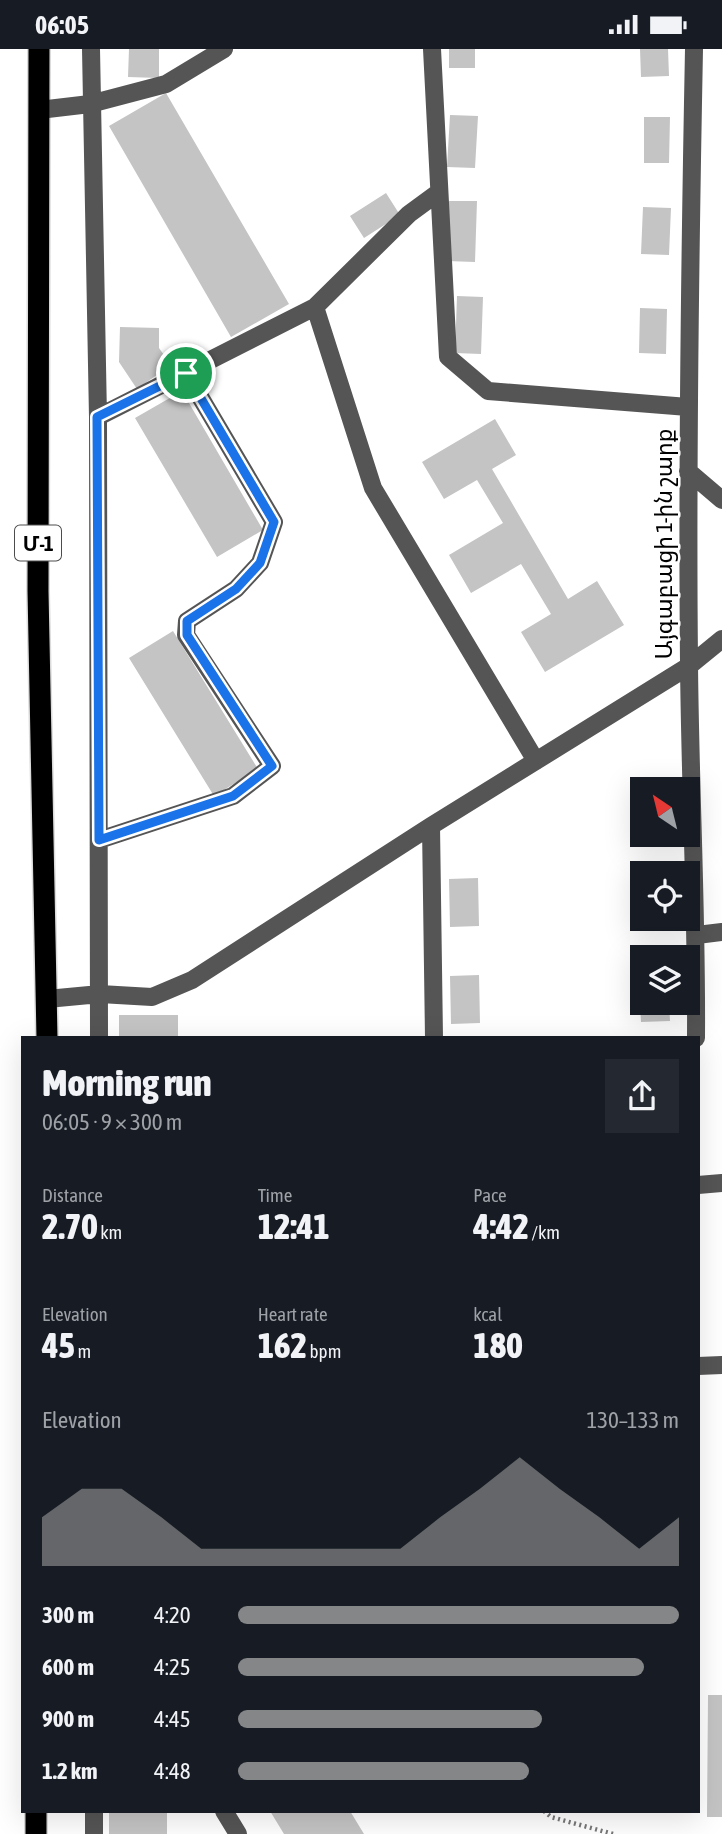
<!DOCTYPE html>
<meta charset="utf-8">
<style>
body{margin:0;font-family:"Asap Condensed","Noto Sans Armenian",sans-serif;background:#242831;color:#f1f3f6;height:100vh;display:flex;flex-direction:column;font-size:26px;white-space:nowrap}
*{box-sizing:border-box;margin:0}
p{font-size:23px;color:#9ea1a6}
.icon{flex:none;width:38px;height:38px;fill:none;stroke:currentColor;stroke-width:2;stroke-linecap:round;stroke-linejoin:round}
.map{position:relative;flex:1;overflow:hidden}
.details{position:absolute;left:21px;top:987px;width:679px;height:777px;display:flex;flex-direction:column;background:#171b24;border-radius:0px;box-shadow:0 7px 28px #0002}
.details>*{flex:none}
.needle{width:46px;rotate:325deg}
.controls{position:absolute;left:630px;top:728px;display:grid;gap:14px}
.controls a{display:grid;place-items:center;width:70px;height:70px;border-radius:0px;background:#171b24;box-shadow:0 7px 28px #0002;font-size:35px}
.pin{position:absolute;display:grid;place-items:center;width:60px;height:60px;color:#fff;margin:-30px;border:4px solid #fff;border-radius:50%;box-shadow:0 2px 7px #0007}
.round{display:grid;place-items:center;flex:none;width:74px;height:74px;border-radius:0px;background:#242831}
.summary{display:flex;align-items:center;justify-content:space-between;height:119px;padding:0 21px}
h1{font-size:38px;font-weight:800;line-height:52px}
.metrics{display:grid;grid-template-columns:repeat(3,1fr);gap:10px;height:119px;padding:7px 21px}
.metrics div{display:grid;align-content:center}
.metrics b{font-size:35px;font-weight:800}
.metrics small{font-size:19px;font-weight:400}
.metrics p{font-size:19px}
.chart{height:196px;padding:14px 21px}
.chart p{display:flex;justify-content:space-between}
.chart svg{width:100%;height:126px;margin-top:7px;fill:#858687;opacity:.7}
ul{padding:0 21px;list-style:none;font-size:23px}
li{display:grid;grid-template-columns:112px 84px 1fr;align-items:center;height:52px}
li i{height:18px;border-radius:9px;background:#858687}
.status{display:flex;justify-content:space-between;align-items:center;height:49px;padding:0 35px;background:#171b24;direction:ltr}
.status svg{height:19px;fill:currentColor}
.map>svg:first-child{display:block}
.building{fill:#c4c4c4}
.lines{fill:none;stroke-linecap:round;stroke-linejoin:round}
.highway-casing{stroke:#dbdbdb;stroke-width:24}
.path{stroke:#777;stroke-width:4.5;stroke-dasharray:2 3.5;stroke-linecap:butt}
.minor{stroke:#555;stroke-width:18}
.highway{stroke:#000;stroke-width:21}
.route-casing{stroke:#fff;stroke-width:14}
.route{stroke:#1a73e8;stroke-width:9}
.labels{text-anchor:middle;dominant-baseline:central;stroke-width:5;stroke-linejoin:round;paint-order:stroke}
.shield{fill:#fff;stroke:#4c4c4c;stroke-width:2}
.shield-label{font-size:21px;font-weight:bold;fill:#000}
.street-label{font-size:23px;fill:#000;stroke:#fff}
</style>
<div class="status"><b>06:05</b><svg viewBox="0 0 49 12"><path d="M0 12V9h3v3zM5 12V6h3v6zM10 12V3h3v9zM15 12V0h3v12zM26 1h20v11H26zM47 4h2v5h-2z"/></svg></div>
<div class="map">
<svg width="722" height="1785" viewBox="0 0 722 1785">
<rect width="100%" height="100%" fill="#fff"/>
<!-- building -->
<path class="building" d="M 129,0 L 159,0 L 159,29 L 128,28 Z
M 449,0 L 475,0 L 475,19 L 449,19 Z
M 640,0 L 668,0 L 669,27 L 641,28 Z
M 166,44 L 289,255 L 231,288 L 109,77 Z
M 450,66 L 478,67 L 475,119 L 447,118 Z
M 644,68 L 670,68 L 669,114 L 644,114 Z
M 386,144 L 400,166 L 364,189 L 350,167 Z
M 449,152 L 477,152 L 475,213 L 447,212 Z
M 643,158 L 671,159 L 669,206 L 641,205 Z
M 457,247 L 483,248 L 481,305 L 455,304 Z
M 640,259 L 667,260 L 666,305 L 639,304 Z
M 120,278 L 159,279 L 159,299 L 171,316 L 137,340 L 119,313 Z
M 182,342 L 263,481 L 217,508 L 135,369 Z
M 495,370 L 516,406 L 492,420 L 568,550 L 597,532 L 624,576 L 545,623 L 521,583 L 551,565 L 521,515 L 471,544 L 449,506 L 503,474 L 477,431 L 444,450 L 422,413 Z
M 173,582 L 258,720 L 214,747 L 129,609 Z
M 478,829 L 479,877 L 450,878 L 449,830 Z
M 644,870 L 673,870 L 673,878 L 644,879 Z
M 479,926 L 480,974 L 451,975 L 450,927 Z
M 640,954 L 669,954 L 670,972 L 641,973 Z
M 119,966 L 178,966 L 178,989 L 119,989 Z
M 708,1646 L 722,1646 L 722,1768 L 707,1768 Z
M 109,1762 L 167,1762 L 167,1785 L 109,1785 Z
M 270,1762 L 350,1762 L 364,1785 L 284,1785 Z"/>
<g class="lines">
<defs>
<path id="highway" d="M 39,0 L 38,542 L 47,989
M 36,1785 L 36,1762"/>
</defs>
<!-- highway casing -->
<use href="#highway" class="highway-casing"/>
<!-- path -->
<path class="path" d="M 544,1762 L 551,1768 L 613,1785"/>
<!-- minor -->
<path class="minor" d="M 91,0 L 98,368 L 99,989
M 432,0 L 448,308 L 488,342 L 688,358
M 694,0 C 690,205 687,409 689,613 C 690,739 697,863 696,989
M 39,61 L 90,55 L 166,35 L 224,0
M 315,258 L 373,439 L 536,712
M 98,368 L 315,258 L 409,165 L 439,143
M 688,422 L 722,451
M 431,777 L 434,989
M 99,791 L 233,747 L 272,717 L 186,586 L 187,572 L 236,540 L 260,514 L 274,473 L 186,324
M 697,886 L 722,883
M 47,950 L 100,945 L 152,948 L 192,931 L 431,777 L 689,617 L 722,590
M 698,1136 L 722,1134
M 698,1317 L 722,1316
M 224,1762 L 238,1785
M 94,1785 L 94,1762"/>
<!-- highway -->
<use href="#highway" class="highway"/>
</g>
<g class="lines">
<defs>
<path id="route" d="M 186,324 L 274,473 L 260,514 L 236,540 L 187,572 L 187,586 L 272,717 L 233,747 L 99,791 L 97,368 Z"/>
</defs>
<!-- route casing -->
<use href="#route" class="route-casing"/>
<!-- route -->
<use href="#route" class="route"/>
</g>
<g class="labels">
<!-- shield labels -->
<rect class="shield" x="15" y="476.5" width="46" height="35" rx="5"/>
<g class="shield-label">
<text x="38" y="494">Մ-1</text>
</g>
<!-- street labels -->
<g class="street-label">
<text transform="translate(664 495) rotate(-90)">Այգաբացի 1-ին շարք</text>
</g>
</g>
</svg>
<div class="controls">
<a><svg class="needle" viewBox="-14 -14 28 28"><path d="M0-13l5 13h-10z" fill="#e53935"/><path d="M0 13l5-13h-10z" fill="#9ea1a6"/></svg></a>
<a><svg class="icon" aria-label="locate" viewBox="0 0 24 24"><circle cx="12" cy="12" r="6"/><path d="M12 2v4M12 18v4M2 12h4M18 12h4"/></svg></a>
<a><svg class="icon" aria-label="layers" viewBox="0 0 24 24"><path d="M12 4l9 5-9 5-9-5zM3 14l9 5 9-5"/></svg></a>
</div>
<div class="pin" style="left:186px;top:324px;background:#1e9e55"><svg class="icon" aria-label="arrive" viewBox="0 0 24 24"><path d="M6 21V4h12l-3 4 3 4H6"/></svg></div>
<section class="details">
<div class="summary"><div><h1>Morning run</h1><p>06:05 · 9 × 300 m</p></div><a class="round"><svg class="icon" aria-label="share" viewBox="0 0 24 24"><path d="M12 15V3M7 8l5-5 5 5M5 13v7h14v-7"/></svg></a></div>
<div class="metrics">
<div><p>Distance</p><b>2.70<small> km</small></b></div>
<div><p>Time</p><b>12:41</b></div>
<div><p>Pace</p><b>4:42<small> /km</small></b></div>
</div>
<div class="metrics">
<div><p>Elevation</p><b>45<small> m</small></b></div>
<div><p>Heart rate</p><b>162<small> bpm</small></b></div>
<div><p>kcal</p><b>180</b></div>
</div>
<div class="chart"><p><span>Elevation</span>130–133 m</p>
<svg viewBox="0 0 160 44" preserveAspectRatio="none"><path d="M0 44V27L10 17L20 17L30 27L40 38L50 38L60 38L70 38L80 38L90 38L100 27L110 17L120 6L130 17L140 27L150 38L160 27V44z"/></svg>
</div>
<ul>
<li><b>300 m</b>4:20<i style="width:100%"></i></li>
<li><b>600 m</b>4:25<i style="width:92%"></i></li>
<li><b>900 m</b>4:45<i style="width:69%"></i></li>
<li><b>1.2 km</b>4:48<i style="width:66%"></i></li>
</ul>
</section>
</div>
